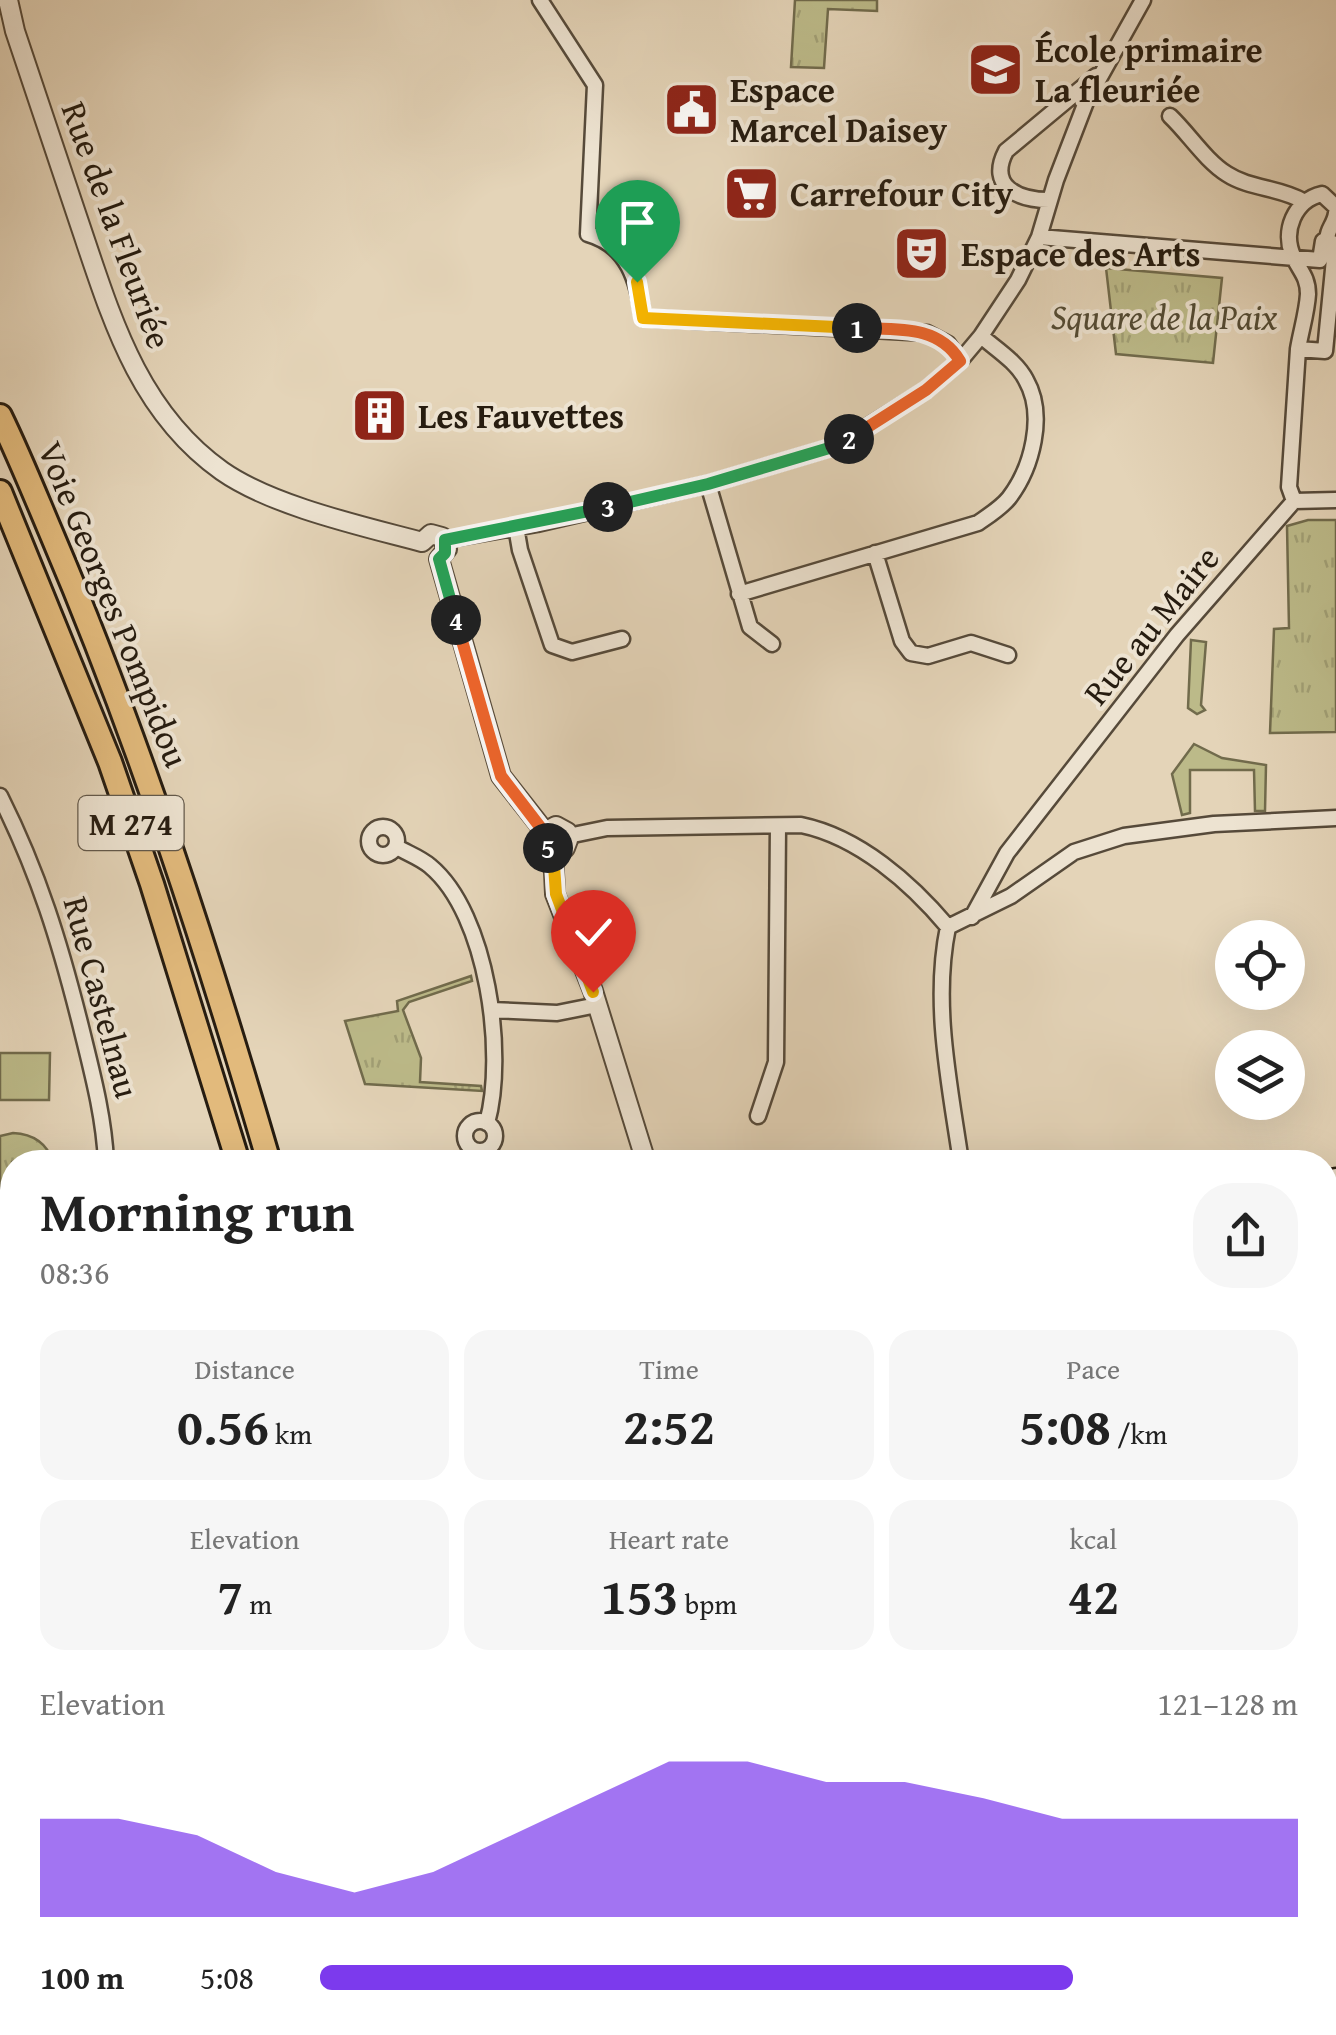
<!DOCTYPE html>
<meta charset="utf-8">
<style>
body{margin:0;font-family:"Gentium Book Plus",serif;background:#f6f6f6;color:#222;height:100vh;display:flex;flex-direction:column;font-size:38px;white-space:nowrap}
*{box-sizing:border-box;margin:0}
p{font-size:32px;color:#767676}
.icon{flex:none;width:55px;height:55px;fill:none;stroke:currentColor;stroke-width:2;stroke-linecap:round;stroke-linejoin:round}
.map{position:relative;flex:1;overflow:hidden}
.drawer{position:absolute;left:0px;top:1150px;width:1338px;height:885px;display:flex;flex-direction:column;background:#fff;border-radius:40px 40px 0 0;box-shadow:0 10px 40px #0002}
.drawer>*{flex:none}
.fabs{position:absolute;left:1215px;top:920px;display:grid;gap:20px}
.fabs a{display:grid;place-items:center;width:90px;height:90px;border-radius:50%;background:#fff;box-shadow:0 10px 40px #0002;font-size:50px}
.pin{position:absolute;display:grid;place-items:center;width:85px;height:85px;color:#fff;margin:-102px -42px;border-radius:50% 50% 50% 0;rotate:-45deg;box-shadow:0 0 10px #0007}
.pin .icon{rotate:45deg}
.km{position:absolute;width:50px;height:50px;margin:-25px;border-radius:50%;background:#222;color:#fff;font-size:28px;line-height:50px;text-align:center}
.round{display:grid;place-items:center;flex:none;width:105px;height:105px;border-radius:40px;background:#f6f6f6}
.summary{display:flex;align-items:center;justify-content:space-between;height:170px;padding:0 40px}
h1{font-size:55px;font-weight:600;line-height:75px}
.figures{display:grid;grid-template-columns:repeat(3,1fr);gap:15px;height:170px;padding:10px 40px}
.figures div{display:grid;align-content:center;border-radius:25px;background:#f6f6f6;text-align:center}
.figures b{font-size:50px;font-weight:600}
.figures small{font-size:28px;font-weight:400}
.figures p{font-size:28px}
.chart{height:280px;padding:20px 40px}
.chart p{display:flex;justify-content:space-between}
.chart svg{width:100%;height:180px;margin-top:10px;fill:#7c3aed;opacity:.7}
ul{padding:0 40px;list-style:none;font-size:32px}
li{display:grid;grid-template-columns:160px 120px 1fr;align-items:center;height:75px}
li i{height:25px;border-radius:12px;background:#7c3aed}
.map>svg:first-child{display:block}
.grass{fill:#bcba89;stroke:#716b4c;stroke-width:2.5}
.park{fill:url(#park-tufts);stroke:#716b4c;stroke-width:2.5}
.garden{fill:url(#garden-furrows);stroke:#716b4c;stroke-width:2.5}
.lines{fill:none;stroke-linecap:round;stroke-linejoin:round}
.minor-casing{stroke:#564a3a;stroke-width:19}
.tertiary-casing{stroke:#564a3a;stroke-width:22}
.secondary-casing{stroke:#261c10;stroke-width:25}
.trunk-casing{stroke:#261c10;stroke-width:28}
.minor{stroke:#ede3d1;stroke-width:14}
.tertiary{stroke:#ede3d1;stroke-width:18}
.secondary{stroke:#ede3d1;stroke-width:20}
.trunk{stroke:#e2ba7c;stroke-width:22}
.split-1-casing{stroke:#fff;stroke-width:20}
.split-2-casing{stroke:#fff;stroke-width:20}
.split-3-casing{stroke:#fff;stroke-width:20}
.split-4-casing{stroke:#fff;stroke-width:20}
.split-5-casing{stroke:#fff;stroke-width:20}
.split-6-casing{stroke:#fff;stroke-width:20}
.split-1{stroke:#f5b400;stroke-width:12}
.split-2{stroke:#f0652b;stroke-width:12}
.split-3{stroke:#22a559;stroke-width:12}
.split-4{stroke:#22a559;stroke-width:12}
.split-5{stroke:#f0652b;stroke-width:12}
.split-6{stroke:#f5b400;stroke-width:12}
.labels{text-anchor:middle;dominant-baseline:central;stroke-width:8;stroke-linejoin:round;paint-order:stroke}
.shield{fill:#ede3d1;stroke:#62584a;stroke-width:2.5}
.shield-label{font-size:32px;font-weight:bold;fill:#261c10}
.poi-label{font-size:35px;font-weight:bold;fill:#261c10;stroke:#ede3d1;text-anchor:start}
.street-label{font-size:35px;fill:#261c10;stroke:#ede3d1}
.park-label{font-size:35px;font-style:italic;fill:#534b34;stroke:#ede3d1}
</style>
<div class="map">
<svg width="1336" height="2035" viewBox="0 0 1336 2035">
<defs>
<pattern id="park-tufts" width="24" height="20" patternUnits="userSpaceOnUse" patternTransform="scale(2.5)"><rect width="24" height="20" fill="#bcba89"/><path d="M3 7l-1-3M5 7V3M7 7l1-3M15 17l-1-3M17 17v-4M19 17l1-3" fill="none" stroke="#a19f75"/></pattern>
<pattern id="garden-furrows" width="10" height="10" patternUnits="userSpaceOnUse" patternTransform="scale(2.5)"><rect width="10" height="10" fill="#bcba89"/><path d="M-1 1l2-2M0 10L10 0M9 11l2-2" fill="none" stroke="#a19f75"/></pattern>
</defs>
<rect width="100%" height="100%" fill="#e4d4b8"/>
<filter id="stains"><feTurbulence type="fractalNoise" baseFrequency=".002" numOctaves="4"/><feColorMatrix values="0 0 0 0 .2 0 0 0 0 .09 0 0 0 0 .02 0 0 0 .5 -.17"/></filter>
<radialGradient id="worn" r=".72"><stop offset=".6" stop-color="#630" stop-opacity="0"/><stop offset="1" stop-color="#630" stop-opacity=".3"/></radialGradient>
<!-- grass -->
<path class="grass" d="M 1191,640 L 1206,642 L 1201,705 L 1205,710 L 1197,714 L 1188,708 Z
M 1194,744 L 1222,758 L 1266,765 L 1265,811 L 1255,811 L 1254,770 L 1190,770 L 1190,813 L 1182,815 L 1172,774 Z
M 0,1053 L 50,1053 L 49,1100 L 0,1100 Z"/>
<!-- park -->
<path class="park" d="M 795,0 L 877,0 L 877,11 L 828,9 L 824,68 L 791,67 Z
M 1106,268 L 1222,278 L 1213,363 L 1116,354 Z
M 1308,520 L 1336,520 L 1336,732 L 1270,733 L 1274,629 L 1289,628 L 1287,526 Z
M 471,976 L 472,981 L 409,1002 L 403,1010 L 421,1058 L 420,1082 L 481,1086 L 482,1091 L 365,1084 L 345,1021 L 398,1011 L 397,1001 Z
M 13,1133 C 33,1134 47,1143 53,1162 L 12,1162 L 12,1209 L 0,1205 L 0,1136 Z"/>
<!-- garden -->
<path class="garden" d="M 1336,1673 L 1336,1850 L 1325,1855 L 1325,1677 Z"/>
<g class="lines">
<defs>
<path id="minor" d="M 540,0 L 595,85 L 588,234 C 628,245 638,282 643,318 L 927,333 L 948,344 L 960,361
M 1170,116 C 1189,134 1205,160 1227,174 C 1250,189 1279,187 1303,201
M 1049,200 C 1019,200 987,187 1006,151 L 1096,76
M 1336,207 L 1322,194 C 1295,200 1281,231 1294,258 C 1300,271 1308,277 1308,294 C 1307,312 1301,331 1298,349 L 1325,351 L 1335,249 C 1319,234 1334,229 1336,213
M 1039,237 L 1320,260 L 1323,241 L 1331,242
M 708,484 L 750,627 L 772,644
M 1294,501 L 1336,500
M 516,527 L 520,550 L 552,645 L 572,652 L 622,639
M 445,540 L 537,524 L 708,484 L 836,446 L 926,390 L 960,361 L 981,336 L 1018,280 L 1039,237 L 1056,180 L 1086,102 L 1143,0
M 875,553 L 902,641 L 911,653 L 928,656 L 971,643 L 1008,655
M 739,594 L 978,523 C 988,516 1001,508 1009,498 C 1032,468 1046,415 1026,380 C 1017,362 996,349 981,336
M 0,796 C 39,874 60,943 81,1027 C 92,1072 104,1116 106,1162
M369 841a14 14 0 1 1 28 0a14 14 0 1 1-28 0Z
M 568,836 L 607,828 L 801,825 C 859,837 911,883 948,927
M 397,847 C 407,853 421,858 430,866 C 488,914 506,1055 487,1123
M 972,917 L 1007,853 L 1177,635 L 1294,501 L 1289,487 L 1298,349
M 948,927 L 1011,896 L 1074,852 L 1124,836 L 1214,824 L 1336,818
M 948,927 C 932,1004 950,1086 961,1162
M 491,1010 L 557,1013 L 597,1005
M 758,1116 L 776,1062 L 778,826
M465 1136a15 15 0 1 1 30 0a15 15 0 1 1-30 0Z
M 1325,1353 L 1336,1380
M 0,1399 L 12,1393
M 1325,1554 L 1336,1550
M 1325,1955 L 1336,1954
M 360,2035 L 369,2022
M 730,2035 L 765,2025 L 797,2035
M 1137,2035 L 1139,2022"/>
<path id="tertiary" d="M 8,0 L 15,31 C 36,94 57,156 78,219 C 110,313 136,410 222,471 C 272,506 362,526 422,542
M 422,542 L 431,534 L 442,537 L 447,549 L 439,559
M 439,559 L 501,776 L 545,832
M 545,832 L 556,826 L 567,832 L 568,840 L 565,848 L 553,851
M 553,851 L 555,894 L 593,991 L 646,1162"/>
<path id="secondary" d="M 1325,1181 L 1336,1179
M 0,1458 L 12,1455
M 0,1483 L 12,1480
M 633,2035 C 649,2021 666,2021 682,2035"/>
<path id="trunk" d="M 0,416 C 19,455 35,495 52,535 C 139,739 207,950 269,1162
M 0,492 L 110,762 L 152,884 L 238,1162
M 445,2022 L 445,2035
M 478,2022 L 482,2035
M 512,2022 L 515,2035
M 548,2022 L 552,2035"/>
</defs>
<!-- minor casing -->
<use href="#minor" class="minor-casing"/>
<!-- tertiary casing -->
<use href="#tertiary" class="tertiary-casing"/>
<!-- secondary casing -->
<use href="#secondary" class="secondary-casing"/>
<!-- trunk casing -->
<use href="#trunk" class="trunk-casing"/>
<!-- minor -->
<use href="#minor" class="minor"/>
<!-- tertiary -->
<use href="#tertiary" class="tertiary"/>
<!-- secondary -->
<use href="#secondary" class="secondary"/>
<!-- trunk -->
<use href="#trunk" class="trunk"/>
</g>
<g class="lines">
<defs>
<path id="split-1" d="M 637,282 L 643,318 L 857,328"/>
<path id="split-2" d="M 849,439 L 926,390 L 960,361 C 938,324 895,330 857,328"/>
<path id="split-3" d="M 608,507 L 708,484 L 836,446 L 849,439"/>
<path id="split-4" d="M 456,620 L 439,559 L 445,553 L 445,540 L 608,507"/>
<path id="split-5" d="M 456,620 L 501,776 L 544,832 L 543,840 L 548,848"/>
<path id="split-6" d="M 548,848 L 553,851 L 556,894 L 593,992"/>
</defs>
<!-- split-1 casing -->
<use href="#split-1" class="split-1-casing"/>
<!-- split-2 casing -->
<use href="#split-2" class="split-2-casing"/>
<!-- split-3 casing -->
<use href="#split-3" class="split-3-casing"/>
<!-- split-4 casing -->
<use href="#split-4" class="split-4-casing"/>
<!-- split-5 casing -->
<use href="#split-5" class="split-5-casing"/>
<!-- split-6 casing -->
<use href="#split-6" class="split-6-casing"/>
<!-- split-1 -->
<use href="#split-1" class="split-1"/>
<!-- split-2 -->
<use href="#split-2" class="split-2"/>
<!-- split-3 -->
<use href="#split-3" class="split-3"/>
<!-- split-4 -->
<use href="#split-4" class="split-4"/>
<!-- split-5 -->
<use href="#split-5" class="split-5"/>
<!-- split-6 -->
<use href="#split-6" class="split-6"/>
</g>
<!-- icons -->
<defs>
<symbol id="school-square" viewBox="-11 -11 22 22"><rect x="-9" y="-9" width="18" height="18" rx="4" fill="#8f2418" stroke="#ede3d1"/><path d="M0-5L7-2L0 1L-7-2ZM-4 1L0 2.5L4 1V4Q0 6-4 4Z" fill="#fff"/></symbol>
<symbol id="civic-square" viewBox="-11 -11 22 22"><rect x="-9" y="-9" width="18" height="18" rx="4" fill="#8f2418" stroke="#ede3d1"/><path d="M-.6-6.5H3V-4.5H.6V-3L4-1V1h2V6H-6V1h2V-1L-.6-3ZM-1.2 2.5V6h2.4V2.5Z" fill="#fff"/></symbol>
<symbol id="supermarket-square" viewBox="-11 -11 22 22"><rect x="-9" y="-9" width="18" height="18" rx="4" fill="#8f2418" stroke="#ede3d1"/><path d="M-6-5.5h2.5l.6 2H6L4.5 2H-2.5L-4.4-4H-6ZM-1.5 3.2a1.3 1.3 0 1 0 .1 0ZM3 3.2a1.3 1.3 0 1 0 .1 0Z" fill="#fff"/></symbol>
<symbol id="theatre-square" viewBox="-11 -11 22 22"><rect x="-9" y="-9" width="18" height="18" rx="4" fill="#8f2418" stroke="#ede3d1"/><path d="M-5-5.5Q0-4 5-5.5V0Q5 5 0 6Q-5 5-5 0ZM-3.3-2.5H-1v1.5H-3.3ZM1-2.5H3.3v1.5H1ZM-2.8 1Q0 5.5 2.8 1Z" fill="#fff"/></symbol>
<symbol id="building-square" viewBox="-11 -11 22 22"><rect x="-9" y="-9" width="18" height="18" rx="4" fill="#8f2418" stroke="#ede3d1"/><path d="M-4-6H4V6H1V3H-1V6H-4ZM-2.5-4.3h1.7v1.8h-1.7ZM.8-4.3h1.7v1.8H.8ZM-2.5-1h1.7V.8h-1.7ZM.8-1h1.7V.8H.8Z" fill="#fff"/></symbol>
</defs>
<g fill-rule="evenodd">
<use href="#school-square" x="964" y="38" width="63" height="63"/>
<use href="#civic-square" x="660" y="78" width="63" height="63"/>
<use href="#supermarket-square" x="720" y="162" width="63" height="63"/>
<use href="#theatre-square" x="890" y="222" width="63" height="63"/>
<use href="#building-square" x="348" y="384" width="63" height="63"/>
</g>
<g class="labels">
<!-- shield labels -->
<rect class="shield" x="78.5" y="796" width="105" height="54" rx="8"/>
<g class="shield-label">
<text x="131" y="823">M 274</text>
</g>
<!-- poi labels -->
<g class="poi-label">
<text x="1035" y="49">École primaire<tspan x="1035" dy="40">La fleuriée</tspan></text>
<text x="730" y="89">Espace<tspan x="730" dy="40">Marcel Daisey</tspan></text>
<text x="790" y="193">Carrefour City</text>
<text x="961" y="253">Espace des Arts</text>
<text x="418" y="415">Les Fauvettes</text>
</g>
<!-- street labels -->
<g class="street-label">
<text transform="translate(117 225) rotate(70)">Rue de la Fleuriée</text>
<text transform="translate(114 604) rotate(68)">Voie Georges Pompidou</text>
<text transform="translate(1151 625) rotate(-51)">Rue au Maire</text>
<text transform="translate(102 997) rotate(75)">Rue Castelnau</text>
</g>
<!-- park labels -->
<g class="park-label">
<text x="1164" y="316">Square de la Paix</text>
</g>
</g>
<rect width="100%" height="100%" filter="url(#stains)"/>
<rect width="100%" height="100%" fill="url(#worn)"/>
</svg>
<div class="fabs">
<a><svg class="icon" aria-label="locate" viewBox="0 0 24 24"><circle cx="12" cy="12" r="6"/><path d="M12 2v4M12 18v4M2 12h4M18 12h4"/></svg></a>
<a><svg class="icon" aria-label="layers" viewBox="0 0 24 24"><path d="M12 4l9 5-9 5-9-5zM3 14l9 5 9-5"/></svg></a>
</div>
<div class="pin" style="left:637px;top:282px;background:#1e9e55"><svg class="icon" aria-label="arrive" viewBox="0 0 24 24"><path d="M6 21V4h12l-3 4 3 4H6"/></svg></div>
<div class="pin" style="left:593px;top:992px;background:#d93025"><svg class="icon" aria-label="check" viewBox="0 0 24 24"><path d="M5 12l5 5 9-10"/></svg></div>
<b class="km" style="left:857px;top:328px">1</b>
<b class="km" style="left:849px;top:439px">2</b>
<b class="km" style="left:608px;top:507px">3</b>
<b class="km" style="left:456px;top:620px">4</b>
<b class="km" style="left:548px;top:848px">5</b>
<section class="drawer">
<div class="summary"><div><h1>Morning run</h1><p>08:36</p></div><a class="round"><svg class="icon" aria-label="share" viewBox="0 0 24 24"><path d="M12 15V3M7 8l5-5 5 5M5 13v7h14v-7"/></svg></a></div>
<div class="figures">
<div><p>Distance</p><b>0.56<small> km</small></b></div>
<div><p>Time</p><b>2:52</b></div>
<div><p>Pace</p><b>5:08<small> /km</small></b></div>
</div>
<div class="figures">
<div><p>Elevation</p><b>7<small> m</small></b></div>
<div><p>Heart rate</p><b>153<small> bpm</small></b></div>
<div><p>kcal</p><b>42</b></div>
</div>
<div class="chart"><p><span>Elevation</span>121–128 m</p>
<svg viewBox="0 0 160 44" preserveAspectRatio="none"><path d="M0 44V20L10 20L20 24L30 33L40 38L50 33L60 24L70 15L80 6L90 6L100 11L110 11L120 15L130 20L140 20L150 20L160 20V44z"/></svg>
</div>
<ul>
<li><b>100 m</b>5:08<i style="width:77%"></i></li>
</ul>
</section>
</div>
